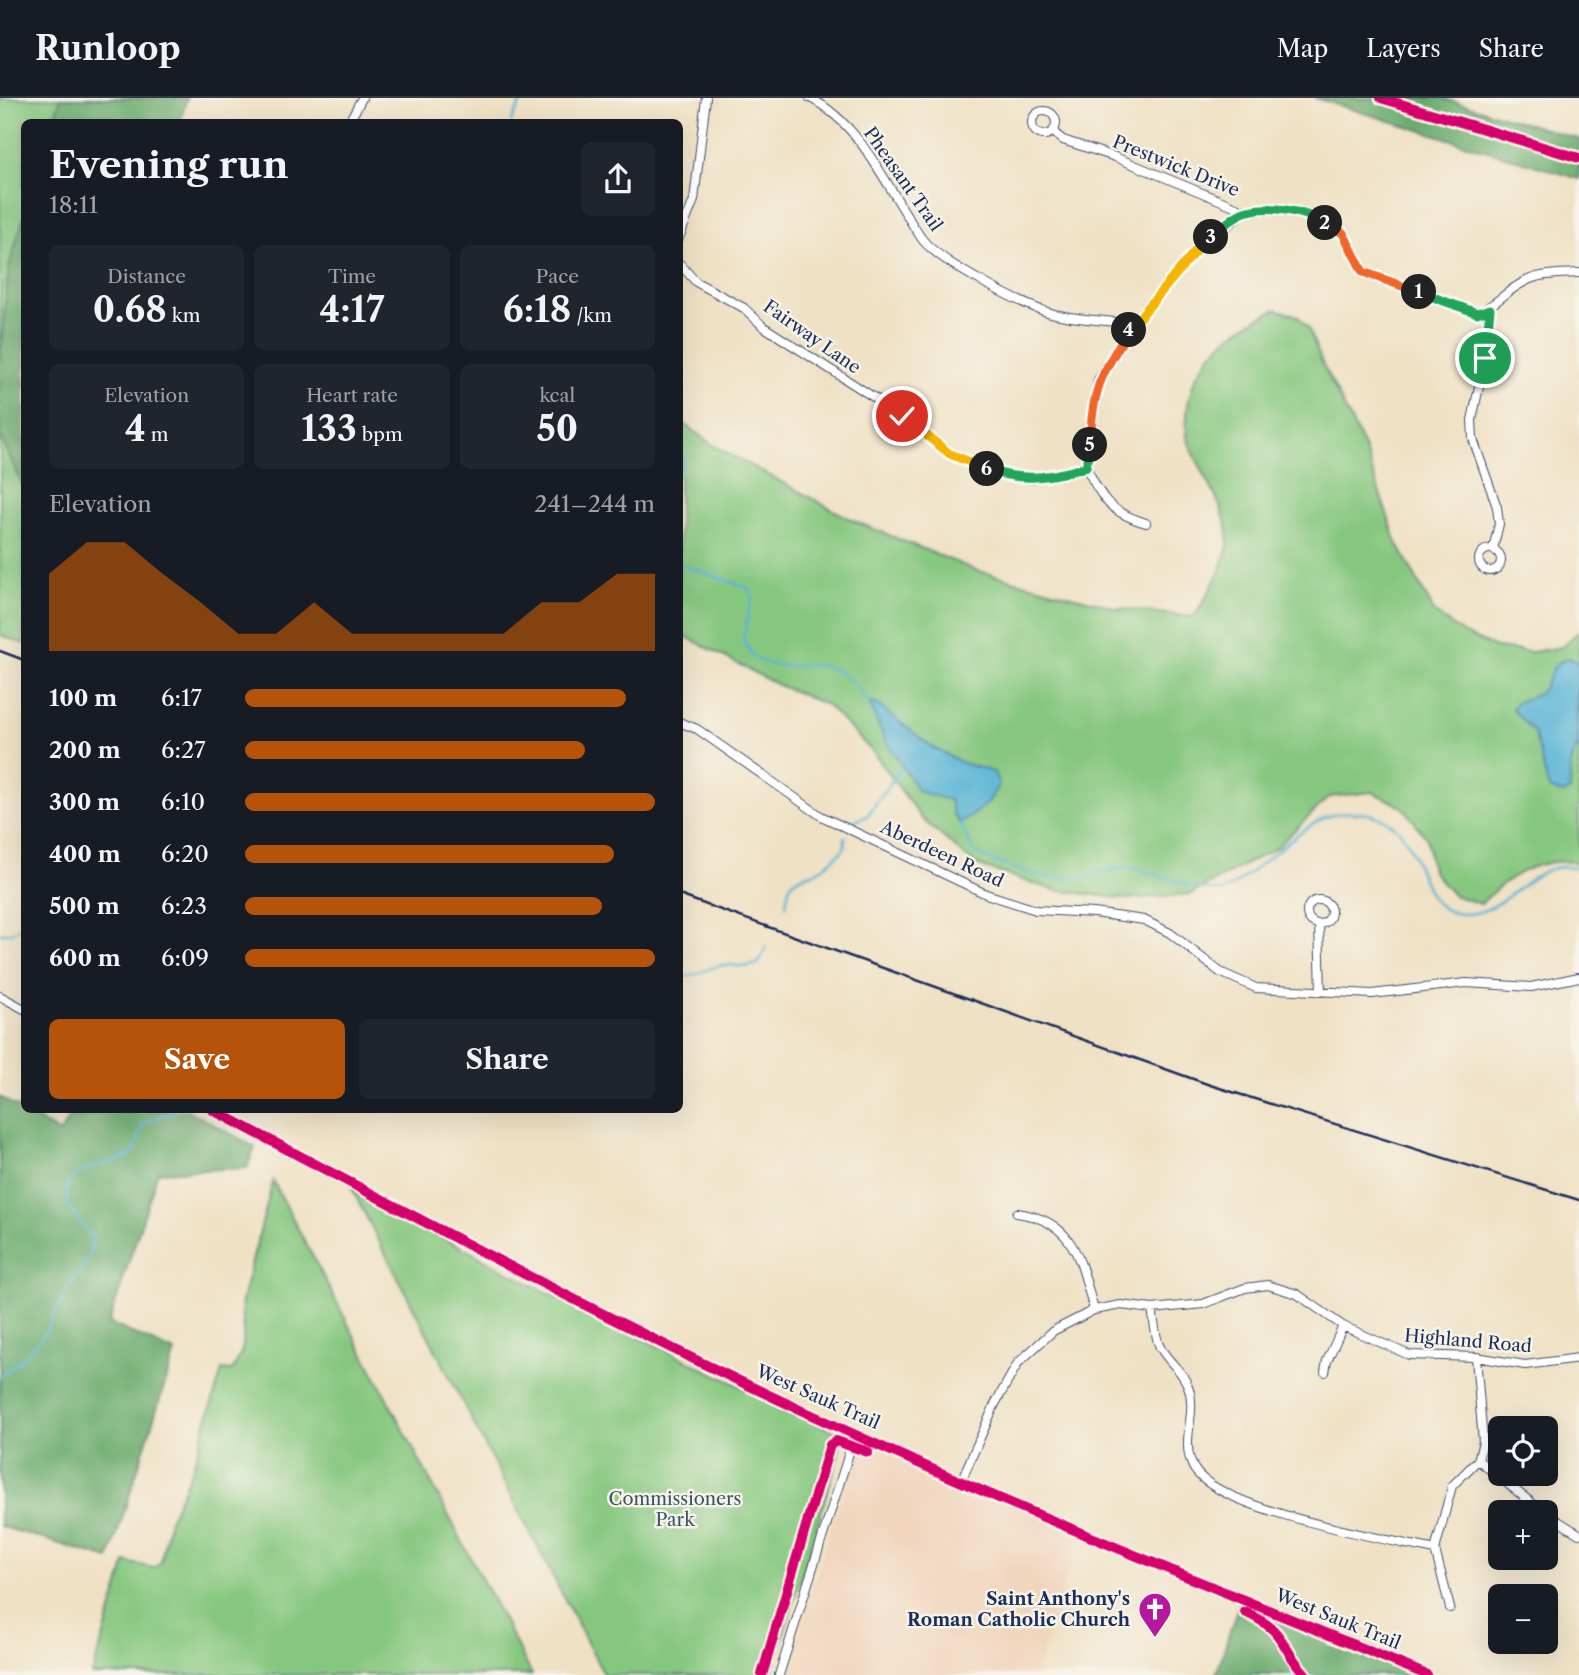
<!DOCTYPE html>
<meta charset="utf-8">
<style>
body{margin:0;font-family:"Libre Caslon Text",serif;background:#20242c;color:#f1f3f6;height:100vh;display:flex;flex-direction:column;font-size:26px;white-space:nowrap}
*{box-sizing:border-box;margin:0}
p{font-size:23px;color:#9ea1a6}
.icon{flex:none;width:38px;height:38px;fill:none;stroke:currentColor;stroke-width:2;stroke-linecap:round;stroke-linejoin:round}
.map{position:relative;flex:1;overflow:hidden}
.side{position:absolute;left:21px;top:21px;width:662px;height:994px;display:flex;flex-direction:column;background:#171b24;border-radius:10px;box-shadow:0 7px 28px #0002}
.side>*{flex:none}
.controls{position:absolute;left:1488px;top:1318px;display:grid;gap:14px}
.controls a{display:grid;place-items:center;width:70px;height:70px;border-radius:10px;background:#171b24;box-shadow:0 7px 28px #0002;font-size:35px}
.pin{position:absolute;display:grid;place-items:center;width:60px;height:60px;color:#fff;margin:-30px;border:4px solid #fff;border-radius:50%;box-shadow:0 2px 7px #0007}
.km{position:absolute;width:35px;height:35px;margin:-18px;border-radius:50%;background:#222;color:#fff;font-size:19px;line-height:35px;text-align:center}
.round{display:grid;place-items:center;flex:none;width:74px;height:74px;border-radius:10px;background:#20242c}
.head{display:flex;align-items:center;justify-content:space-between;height:119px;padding:0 28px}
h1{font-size:38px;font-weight:700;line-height:52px}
.metrics{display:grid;grid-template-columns:repeat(3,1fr);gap:10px;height:119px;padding:7px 28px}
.metrics div{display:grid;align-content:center;border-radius:10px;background:#20242c;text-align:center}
.metrics b{font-size:35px;font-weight:700}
.metrics small{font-size:19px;font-weight:400}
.metrics p{font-size:19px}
.chart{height:196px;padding:14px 28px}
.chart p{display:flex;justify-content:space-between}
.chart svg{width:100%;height:126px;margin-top:7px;fill:#b45309;opacity:.7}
.action{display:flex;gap:14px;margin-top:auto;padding:14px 28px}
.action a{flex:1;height:80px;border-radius:10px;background:#b45309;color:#fff;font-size:28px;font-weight:700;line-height:80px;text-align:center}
.action a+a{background:#20242c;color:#f1f3f6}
ul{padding:0 28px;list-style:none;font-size:23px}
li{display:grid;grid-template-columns:112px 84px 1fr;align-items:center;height:52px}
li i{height:18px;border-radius:9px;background:#b45309}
header{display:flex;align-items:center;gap:42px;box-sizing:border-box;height:98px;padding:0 35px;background:#171b24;border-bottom:2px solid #363941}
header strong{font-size:33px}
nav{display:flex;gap:38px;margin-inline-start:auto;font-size:24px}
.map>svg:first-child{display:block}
.built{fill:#f1d5bd}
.green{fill:#86c77f;stroke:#507b6e;stroke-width:2}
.forest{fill:#6cac6e;stroke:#446e66;stroke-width:2}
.water{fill:#57b4d5;stroke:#39729a;stroke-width:2}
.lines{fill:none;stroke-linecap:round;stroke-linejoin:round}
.stream{stroke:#57b4d5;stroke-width:2.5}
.street-casing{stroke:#3b4a6d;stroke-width:10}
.street{stroke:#fff;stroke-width:8}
.rail{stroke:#1b2f5e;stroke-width:2.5}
.cycleway-casing{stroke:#f7f3e8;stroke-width:15}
.cycleway{stroke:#d6006c;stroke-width:10}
.split-1-casing{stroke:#fff;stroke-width:14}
.split-2-casing{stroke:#fff;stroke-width:14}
.split-3-casing{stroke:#fff;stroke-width:14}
.split-4-casing{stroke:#fff;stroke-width:14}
.split-5-casing{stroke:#fff;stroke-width:14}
.split-6-casing{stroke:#fff;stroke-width:14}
.split-7-casing{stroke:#fff;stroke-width:14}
.split-1{stroke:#22a559;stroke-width:9}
.split-2{stroke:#f0652b;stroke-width:9}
.split-3{stroke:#22a559;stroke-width:9}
.split-4{stroke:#f5b400;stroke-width:9}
.split-5{stroke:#f0652b;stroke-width:9}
.split-6{stroke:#22a559;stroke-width:9}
.split-7{stroke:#f5b400;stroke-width:9}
.labels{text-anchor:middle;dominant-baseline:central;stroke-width:5;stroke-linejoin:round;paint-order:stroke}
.street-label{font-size:18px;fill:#1b2f5e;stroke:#f7f3e8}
.park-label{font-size:18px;fill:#365566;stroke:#f7f3e8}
.poi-label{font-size:18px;font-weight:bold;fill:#1b2f5e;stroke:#f7f3e8;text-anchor:end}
</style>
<header>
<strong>Runloop</strong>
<nav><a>Map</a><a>Layers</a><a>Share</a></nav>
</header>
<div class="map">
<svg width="1579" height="1577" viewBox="0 0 1579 1577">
<rect width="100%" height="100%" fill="#f7f3e8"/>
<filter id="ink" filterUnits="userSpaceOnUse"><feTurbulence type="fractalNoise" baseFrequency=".0143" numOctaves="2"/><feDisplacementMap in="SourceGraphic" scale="14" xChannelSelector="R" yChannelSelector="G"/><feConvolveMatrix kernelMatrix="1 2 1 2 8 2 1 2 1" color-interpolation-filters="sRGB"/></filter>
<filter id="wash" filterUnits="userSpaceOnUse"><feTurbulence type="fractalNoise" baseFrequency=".00686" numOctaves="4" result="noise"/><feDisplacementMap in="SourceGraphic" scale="28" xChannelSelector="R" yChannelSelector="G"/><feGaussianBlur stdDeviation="1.57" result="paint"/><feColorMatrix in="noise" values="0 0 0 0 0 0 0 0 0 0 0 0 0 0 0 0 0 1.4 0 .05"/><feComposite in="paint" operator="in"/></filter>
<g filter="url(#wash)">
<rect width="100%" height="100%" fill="#efe1c4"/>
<!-- built -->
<path class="built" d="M 863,1348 L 881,1352 L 1079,1436 L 1036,1577 L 785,1577 L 853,1359 Z"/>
<!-- green -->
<path class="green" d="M 0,0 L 61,0 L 53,24 L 24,24 L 24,118 L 9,169 L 0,262 Z
M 1276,211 L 1298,218 L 1309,232 L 1323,267 L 1363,347 L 1397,445 L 1435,515 L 1464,536 L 1496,550 L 1532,554 L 1562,549 L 1579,533 L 1579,765 C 1539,758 1507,778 1481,806 L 1453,797 L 1432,773 L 1427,741 L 1403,709 L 1372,694 L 1329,699 L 1277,749 L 1191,796 L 1127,801 L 1054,792 L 976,767 L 922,721 L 873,654 L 827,607 L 778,587 L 679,535 L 679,323 L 716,349 L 854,423 L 975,472 L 1117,510 L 1193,519 C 1206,501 1231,459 1228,436 C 1224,404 1199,372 1188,342 C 1185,334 1187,324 1187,316 C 1190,262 1231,232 1276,211 Z
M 0,337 L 24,390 L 24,546 L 0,537 Z
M 273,1083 L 532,1577 L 92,1577 L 126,1464 L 154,1470 L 161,1464 L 169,1422 L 192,1372 L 222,1272 L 232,1273 C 236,1265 242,1256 243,1247 C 245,1234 240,1218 242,1202 Z
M 352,1091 L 540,1191 L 835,1334 L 840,1347 L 836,1366 L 771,1577 L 604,1577 Z"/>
<!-- forest -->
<path class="forest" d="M 61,0 L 187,0 L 180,24 L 53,24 Z
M 1315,0 L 1442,0 L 1579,41 L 1579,81 Z
M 24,118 L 24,390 L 0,337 L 0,262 L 9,169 Z
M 0,999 L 60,1035 L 73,1012 L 187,1012 L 255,1049 L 247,1070 L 158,1074 L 109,1225 L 175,1254 L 109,1461 L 0,1428 Z
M 1239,1505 L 1415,1577 L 1216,1577 Z"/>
<!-- water -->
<path class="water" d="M 1570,560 L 1579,566 L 1577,606 L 1579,646 L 1571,661 L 1570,692 L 1564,696 L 1549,691 L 1534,634 L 1512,611 C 1516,599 1531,603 1540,594 C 1552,582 1549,563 1570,560 Z
M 869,605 L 877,606 L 933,650 L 963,665 L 994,674 L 999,686 L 988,705 L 960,726 L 953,716 L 950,702 L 919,694 L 885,642 Z"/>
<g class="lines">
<!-- stream -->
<path class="stream" d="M 511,24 L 523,0
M 679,346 L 684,358 L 679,374
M 679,466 L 748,490 L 752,499 L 743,542 L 753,559 C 804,586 821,538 869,605
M 851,724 L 867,718 L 901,670
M 960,726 L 975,755 C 1002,767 1049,785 1078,780 C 1095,778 1114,768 1131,770 C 1163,775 1192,794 1224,793 C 1259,775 1306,717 1343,715 C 1440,708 1400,816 1465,816 C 1511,816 1531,757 1579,771
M 786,807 C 788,788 790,780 810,776 C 820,773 839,757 845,749 L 845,739
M 0,835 L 10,835 L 24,827
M 679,880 C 695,879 714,867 724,867 C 737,867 746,871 759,865 L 766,849
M 0,1278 L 22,1261 L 45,1236 L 65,1196 L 90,1158 L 93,1141 C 86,1128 73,1121 68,1106 C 55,1063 118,1070 132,1055 C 140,1048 137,1034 144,1025 L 177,1012"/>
</g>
</g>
<g filter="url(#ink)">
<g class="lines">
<defs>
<path id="street" d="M 810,0 C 863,27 889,94 922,141 C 939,164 1019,205 1047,214 C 1073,222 1105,222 1132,226
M1032 25a12 12 0 1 1 24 0a12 12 0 1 1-24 0Z
M 349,24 L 362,0
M 1053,34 L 1063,42 L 1115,59 L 1246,113 L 1279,111 L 1313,118 L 1343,135 L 1363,174 L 1477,215 C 1495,208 1506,193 1524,184 C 1540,175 1561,176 1579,175
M 679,140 L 694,102 L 706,0
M 679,165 L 696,184 L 744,210 L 764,229 L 903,318 L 950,356 L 1001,376 L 1034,381 L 1086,369
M 1490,210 L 1487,251 L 1472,322 L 1473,341 L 1497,409 L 1499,426 L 1493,451
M 1086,369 L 1098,282 L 1132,226 L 1197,151 L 1246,113
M 1086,369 C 1103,402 1109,414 1146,425
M1479 462a11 11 0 1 1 22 0a11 11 0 1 1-22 0Z
M 679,624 L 697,631 L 821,718 L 986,796 L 1036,812 L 1094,815 L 1144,822 L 1170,835 L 1220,874 L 1256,890 L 1372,896 L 1466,885 L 1531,889 L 1579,879
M1307 814a12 12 0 1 1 24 0a12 12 0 1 1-24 0Z
M 1319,826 L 1321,894
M 0,898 L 24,911
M 213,1012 C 404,1113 593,1215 788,1306 C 998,1404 1213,1489 1427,1577
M 1017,1115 C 1076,1123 1080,1163 1094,1212
M 1152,1211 C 1154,1222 1155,1237 1159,1247 C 1166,1263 1184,1273 1189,1291 C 1197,1317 1180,1343 1193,1369 C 1215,1412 1386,1441 1435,1452
M 1325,1274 L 1327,1263 L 1343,1228
M 1478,1362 L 1543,1414
M 962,1381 L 995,1306 L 1018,1265 L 1053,1233 L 1094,1212 L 1121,1207 L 1152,1211 L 1203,1206 L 1245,1190 L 1268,1187 L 1297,1196 L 1343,1228 L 1409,1257 L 1476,1259 L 1525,1267 L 1579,1260
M 1545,1415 L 1579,1436
M 1450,1510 L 1435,1452 L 1452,1388 L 1478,1362 L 1483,1344 L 1476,1259
M 779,1577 L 855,1336"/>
</defs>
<!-- street casing -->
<use href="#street" class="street-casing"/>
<!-- street -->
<use href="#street" class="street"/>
<!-- rail -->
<path class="rail" d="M 0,553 L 24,562
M 679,797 L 1210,987 L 1579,1102"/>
<defs>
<path id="cycleway" d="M 1381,0 L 1579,60
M 213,1012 C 404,1113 593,1215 788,1306 C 998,1404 1213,1489 1427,1577
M 1245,1514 C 1288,1534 1278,1547 1306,1577
M 762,1577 L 830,1347 L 836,1343 L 868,1354"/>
</defs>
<!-- cycleway casing -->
<use href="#cycleway" class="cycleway-casing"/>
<!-- cycleway -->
<use href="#cycleway" class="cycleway"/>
</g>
</g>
<g class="lines" filter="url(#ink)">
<defs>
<path id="split-1" d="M 1419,194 L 1477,215 L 1490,211 L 1485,260"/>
<path id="split-2" d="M 1325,125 L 1343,135 L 1363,174 L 1419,194"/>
<path id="split-3" d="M 1211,139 C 1221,130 1235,116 1248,113 C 1272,107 1303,113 1325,125"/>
<path id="split-4" d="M 1129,232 L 1197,151 L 1211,139"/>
<path id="split-5" d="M 1090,347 C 1092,292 1100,278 1129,232"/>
<path id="split-6" d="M 987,371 C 1022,385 1051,379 1086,369 L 1090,347"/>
<path id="split-7" d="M 902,318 L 950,356 L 987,371"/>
</defs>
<!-- split-1 casing -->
<use href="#split-1" class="split-1-casing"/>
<!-- split-2 casing -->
<use href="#split-2" class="split-2-casing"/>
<!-- split-3 casing -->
<use href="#split-3" class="split-3-casing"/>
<!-- split-4 casing -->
<use href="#split-4" class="split-4-casing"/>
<!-- split-5 casing -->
<use href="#split-5" class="split-5-casing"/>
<!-- split-6 casing -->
<use href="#split-6" class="split-6-casing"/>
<!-- split-7 casing -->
<use href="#split-7" class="split-7-casing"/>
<!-- split-1 -->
<use href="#split-1" class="split-1"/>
<!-- split-2 -->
<use href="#split-2" class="split-2"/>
<!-- split-3 -->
<use href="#split-3" class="split-3"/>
<!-- split-4 -->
<use href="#split-4" class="split-4"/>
<!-- split-5 -->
<use href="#split-5" class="split-5"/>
<!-- split-6 -->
<use href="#split-6" class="split-6"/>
<!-- split-7 -->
<use href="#split-7" class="split-7"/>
</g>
<!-- icons -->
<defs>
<symbol id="church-pin" viewBox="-11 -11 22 30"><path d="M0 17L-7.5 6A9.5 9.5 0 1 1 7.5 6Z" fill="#b5179e" stroke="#f7f3e8"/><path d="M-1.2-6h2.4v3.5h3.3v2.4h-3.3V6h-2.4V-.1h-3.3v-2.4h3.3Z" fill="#fff"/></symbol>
</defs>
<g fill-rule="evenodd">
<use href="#church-pin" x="1136" y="1492" width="38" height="52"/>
</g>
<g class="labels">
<!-- street labels -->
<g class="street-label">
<text transform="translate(1176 68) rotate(22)">Prestwick Drive</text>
<text transform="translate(903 81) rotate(55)">Pheasant Trail</text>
<text transform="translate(812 239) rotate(35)">Fairway Lane</text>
<text transform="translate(942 756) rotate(25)">Aberdeen Road</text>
<text transform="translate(1468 1243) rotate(5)">Highland Road</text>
<text transform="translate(818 1299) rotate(24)">West Sauk Trail</text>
<text transform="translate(1338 1521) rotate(22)">West Sauk Trail</text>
</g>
<!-- park labels -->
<g class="park-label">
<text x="675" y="1401">Commissioners<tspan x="675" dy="21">Park</tspan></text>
</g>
<!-- poi labels -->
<g class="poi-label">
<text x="1130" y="1501">Saint Anthony's<tspan x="1130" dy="21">Roman Catholic Church</tspan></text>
</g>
</g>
</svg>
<div class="controls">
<a><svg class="icon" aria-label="locate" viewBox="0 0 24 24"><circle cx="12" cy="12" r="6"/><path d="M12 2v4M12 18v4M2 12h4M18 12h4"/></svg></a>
<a>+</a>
<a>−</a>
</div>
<div class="pin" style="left:1485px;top:260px;background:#1e9e55"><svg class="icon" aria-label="arrive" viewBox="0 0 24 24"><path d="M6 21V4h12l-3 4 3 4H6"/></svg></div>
<div class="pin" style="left:902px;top:318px;background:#d93025"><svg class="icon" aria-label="check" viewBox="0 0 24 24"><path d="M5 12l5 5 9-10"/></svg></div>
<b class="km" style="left:1419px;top:194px">1</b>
<b class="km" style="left:1325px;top:125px">2</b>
<b class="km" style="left:1211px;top:139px">3</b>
<b class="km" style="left:1129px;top:232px">4</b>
<b class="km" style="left:1090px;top:347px">5</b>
<b class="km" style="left:987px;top:371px">6</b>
<section class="side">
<div class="head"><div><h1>Evening run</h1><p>18:11</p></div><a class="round"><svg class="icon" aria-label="share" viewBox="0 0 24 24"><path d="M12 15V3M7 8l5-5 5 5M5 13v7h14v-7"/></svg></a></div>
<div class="metrics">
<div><p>Distance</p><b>0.68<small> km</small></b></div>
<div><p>Time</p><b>4:17</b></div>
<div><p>Pace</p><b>6:18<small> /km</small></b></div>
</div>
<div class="metrics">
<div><p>Elevation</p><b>4<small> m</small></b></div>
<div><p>Heart rate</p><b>133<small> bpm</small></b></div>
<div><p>kcal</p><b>50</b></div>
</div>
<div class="chart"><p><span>Elevation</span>241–244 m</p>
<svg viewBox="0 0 160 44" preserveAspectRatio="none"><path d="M0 44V17L10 6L20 6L30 17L40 27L50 38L60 38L70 27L80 38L90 38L100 38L110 38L120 38L130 27L140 27L150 17L160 17V44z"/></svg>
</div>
<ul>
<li><b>100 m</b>6:17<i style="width:93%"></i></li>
<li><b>200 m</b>6:27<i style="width:83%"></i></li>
<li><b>300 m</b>6:10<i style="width:100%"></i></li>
<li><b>400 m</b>6:20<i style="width:90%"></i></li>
<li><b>500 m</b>6:23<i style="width:87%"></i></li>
<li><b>600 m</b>6:09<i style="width:100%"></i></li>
</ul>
<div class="action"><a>Save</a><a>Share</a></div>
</section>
</div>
